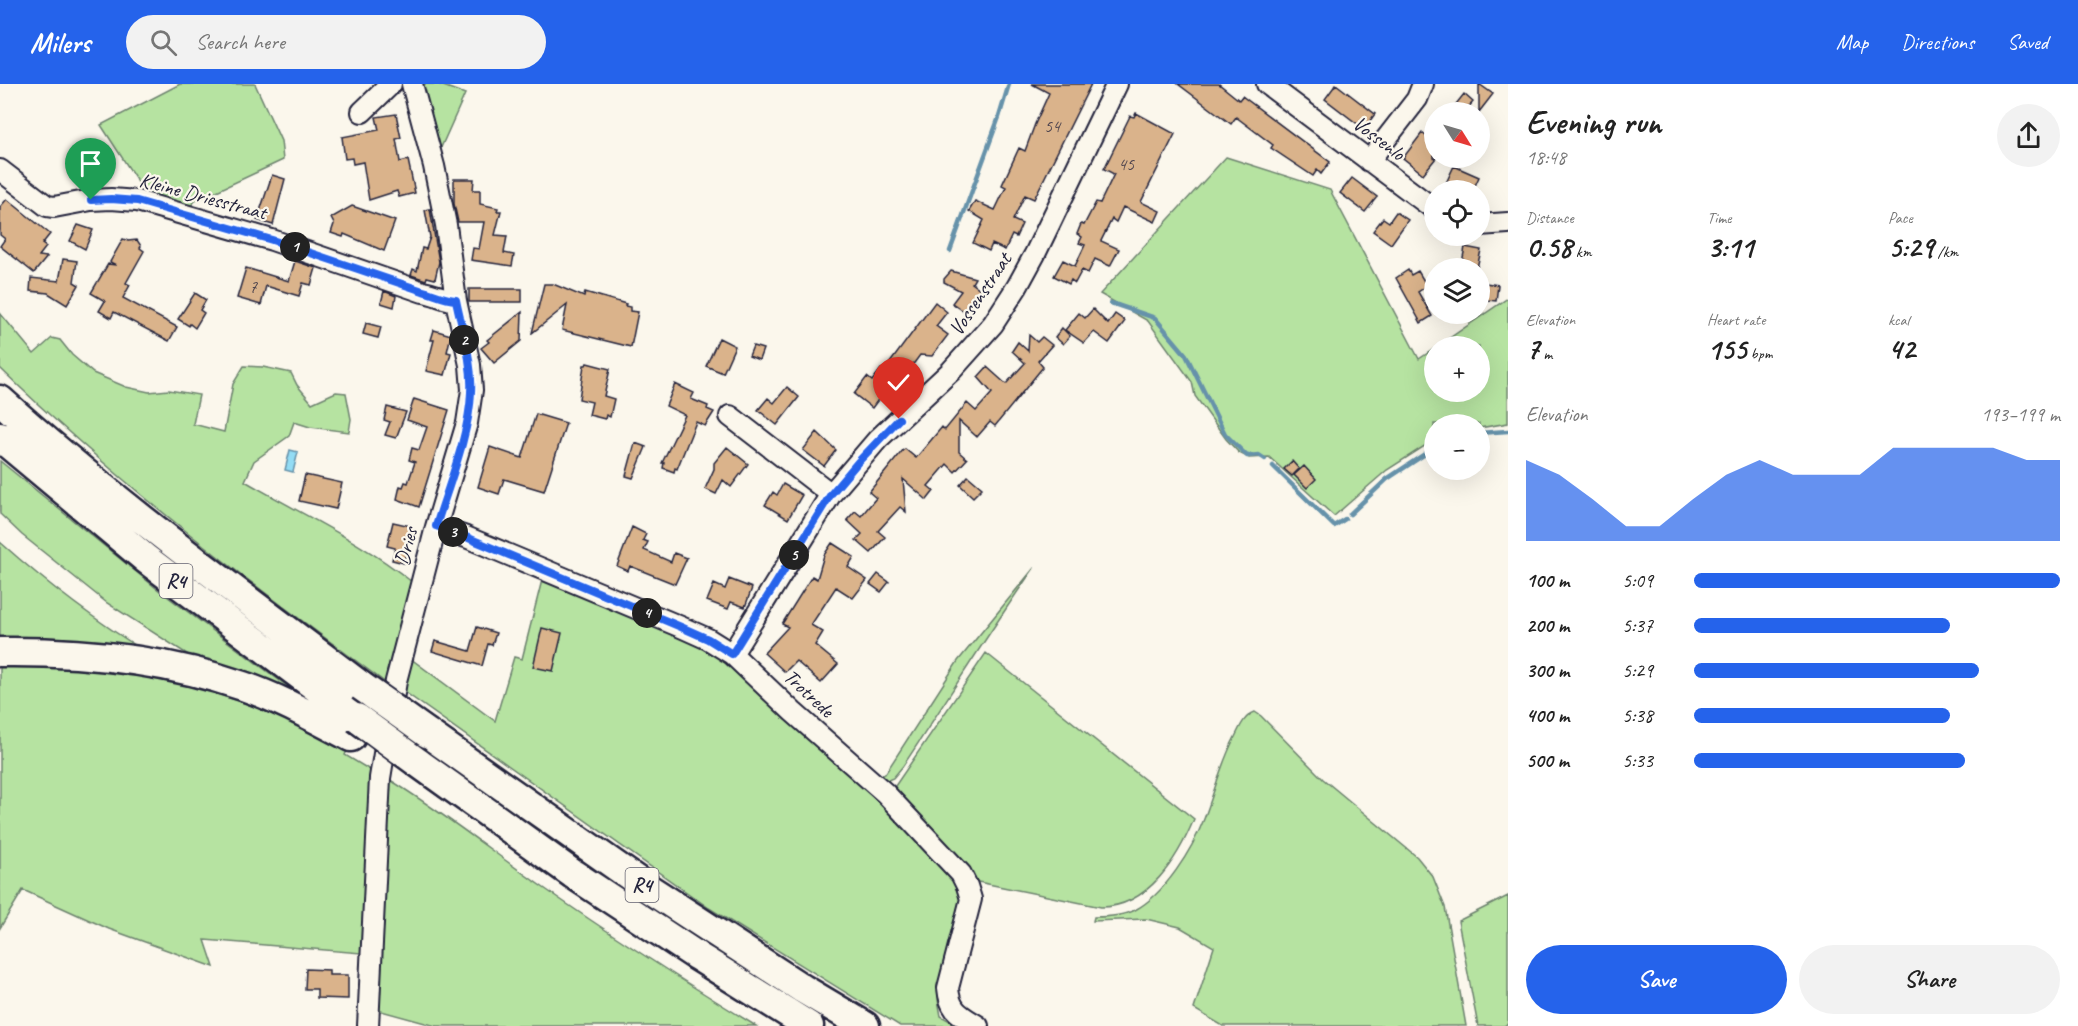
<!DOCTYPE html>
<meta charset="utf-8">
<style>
body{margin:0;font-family:Caveat,sans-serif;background:#f2f2f2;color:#222;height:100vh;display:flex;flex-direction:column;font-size:22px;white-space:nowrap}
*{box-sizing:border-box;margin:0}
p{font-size:20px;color:#767676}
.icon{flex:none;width:33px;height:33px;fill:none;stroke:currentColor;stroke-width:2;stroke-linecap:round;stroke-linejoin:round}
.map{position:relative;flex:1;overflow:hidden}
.sheet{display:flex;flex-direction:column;background:#fff;width:570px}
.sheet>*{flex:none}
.needle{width:39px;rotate:127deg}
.controls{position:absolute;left:1424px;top:18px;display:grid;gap:12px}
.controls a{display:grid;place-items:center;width:66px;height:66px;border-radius:50%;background:#fff;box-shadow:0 6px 24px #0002;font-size:30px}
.pin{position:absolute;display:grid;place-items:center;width:51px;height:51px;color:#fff;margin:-62px -26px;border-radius:50% 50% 50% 0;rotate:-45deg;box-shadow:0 0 6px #0007}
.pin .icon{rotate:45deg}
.km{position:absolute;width:30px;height:30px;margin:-15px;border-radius:50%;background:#222;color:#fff;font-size:16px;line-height:30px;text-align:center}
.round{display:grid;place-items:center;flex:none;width:63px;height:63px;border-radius:32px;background:#f2f2f2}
.headline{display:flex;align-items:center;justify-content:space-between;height:102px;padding:0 18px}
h1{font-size:33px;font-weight:600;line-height:45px}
.figures{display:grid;grid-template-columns:repeat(3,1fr);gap:9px;height:102px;padding:6px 18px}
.figures div{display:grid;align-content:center}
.figures b{font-size:30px;font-weight:600}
.figures small{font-size:16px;font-weight:400}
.figures p{font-size:16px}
.chart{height:168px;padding:12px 18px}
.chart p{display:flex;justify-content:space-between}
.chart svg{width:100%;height:108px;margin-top:6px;fill:#2563eb;opacity:.7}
.button{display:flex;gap:12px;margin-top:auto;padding:12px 18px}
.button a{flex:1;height:69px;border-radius:36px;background:#2563eb;color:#fff;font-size:24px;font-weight:600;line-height:69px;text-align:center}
.button a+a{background:#f2f2f2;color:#222}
ul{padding:0 18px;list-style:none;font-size:20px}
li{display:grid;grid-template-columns:96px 72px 1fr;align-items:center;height:45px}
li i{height:15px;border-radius:8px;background:#2563eb}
header{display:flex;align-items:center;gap:36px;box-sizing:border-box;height:84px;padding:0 30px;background:#2563eb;color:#fff}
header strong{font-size:28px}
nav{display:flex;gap:33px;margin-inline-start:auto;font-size:21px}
.search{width:420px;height:54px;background:#f2f2f2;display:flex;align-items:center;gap:15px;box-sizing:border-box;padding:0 21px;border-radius:33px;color:#767676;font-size:22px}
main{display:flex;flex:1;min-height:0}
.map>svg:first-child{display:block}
.green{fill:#b6e3a1;stroke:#6c826e;stroke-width:1.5}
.water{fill:#93dcf4;stroke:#6692aa;stroke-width:1.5}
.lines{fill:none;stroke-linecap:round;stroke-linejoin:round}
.stream{stroke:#6692aa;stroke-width:4.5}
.building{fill:#dab38b;stroke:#22223b;stroke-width:1.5}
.minor-casing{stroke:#22223b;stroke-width:24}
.highway-casing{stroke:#22223b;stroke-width:33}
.minor{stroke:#fbf7ec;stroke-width:20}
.highway{stroke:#fbf7ec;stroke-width:28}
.highway-bridge-casing{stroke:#22223b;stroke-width:33;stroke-linecap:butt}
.highway-bridge{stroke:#fbf7ec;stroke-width:28}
.route-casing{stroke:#fff;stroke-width:12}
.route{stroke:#2563eb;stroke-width:8}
.labels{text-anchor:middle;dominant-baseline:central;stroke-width:4.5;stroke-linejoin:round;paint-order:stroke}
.number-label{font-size:18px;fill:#50464f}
.shield{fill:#fbf7ec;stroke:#636270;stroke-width:1.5}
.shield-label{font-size:20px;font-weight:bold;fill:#22223b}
.street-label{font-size:21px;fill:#22223b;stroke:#fbf7ec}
</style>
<header>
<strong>Milers</strong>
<div class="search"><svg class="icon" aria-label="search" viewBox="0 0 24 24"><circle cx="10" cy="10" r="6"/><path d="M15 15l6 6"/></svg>Search here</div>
<nav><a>Map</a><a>Directions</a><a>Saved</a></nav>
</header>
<main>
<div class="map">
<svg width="1508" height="942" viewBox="0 0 1508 942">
<rect width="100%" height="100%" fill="#fbf7ec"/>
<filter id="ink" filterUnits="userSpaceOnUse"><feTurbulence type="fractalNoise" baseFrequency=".0167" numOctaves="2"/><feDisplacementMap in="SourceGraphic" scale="12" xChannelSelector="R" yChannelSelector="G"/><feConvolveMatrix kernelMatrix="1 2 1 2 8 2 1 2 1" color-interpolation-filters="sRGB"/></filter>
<g filter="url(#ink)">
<!-- green -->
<path class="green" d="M 180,0 L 255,0 L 281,57 L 283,76 L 193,118 L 191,125 L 160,115 L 143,106 L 101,41 Z
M 421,0 L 438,0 L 465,10 L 439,68 Z
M 1226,73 L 1330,106 L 1419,275 L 1434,265 L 1434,308 L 1479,308 L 1479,262 L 1438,262 L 1508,214 L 1508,339 L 1479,344 L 1479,340 L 1434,340 L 1434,356 L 1387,386 L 1334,432 L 1269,373 L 1249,374 L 1239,369 L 1226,355 L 1195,312 L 1192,298 L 1148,237 L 1100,210 Z
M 0,229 L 34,270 L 52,254 L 60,256 L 72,271 L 93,289 L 126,303 L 149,308 L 169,306 L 199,311 L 193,340 L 224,348 L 233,300 L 244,282 L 263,283 L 291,289 L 297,301 L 312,319 L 336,308 L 346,309 L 351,335 L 349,348 L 310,343 L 294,338 L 289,352 L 254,377 L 245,397 C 301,430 361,457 412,498 L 386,599 C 252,501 119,400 0,284 Z
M 0,377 L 156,504 L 319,626 L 212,586 L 107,519 L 22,451 L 0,430 Z
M 0,458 C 47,500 97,538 151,571 L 0,562 Z
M 1034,484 C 988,549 947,616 903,682 L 893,694 L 886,697 L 880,692 L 885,690 L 958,577 Z
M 543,492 L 706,564 L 722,576 L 871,708 L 953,794 L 960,806 L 962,818 L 939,898 L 938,916 L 941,932 L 959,942 L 900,942 L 709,824 L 399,604 L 411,575 L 495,637 L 514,573 L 522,575 Z
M 986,569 L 1194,735 C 1178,774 1148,823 1101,823 L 978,798 L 973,796 L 893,705 Z
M 51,582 C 156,585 256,615 347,667 L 345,671 L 370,686 L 361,869 L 205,856 L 214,883 L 109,845 L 23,806 L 0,844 L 0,583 Z
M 1255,628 L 1261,632 L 1323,695 L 1417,773 L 1433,793 L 1445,823 L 1466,942 L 1223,942 L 1194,925 L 1214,863 L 1180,843 L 1146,835 L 1093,837 L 1094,833 C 1106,833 1123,832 1135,826 C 1165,810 1192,766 1204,735 C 1215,707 1221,679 1235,653 C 1240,643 1244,632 1255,628 Z
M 387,694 C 441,727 490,766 541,802 C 611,851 683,897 756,942 L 436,942 L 374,925 Z
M 1508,812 L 1508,940 L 1504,942 L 1478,942 L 1458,837 Z"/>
<!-- water -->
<path class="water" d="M 290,366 L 298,368 L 293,388 L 285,386 Z"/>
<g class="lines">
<!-- stream -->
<path class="stream" d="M 950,167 L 999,33 L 1009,0
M 1111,219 L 1155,234 L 1186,271 L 1225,350 L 1247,372 L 1259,371 L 1265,375
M 1479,349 L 1508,347
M 1273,382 L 1334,442 L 1345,435
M 1350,430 L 1387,395 L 1434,364"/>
</g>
<!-- building -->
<path class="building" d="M 1032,0 L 1091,0 L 1034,115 L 1025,111 L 1013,136 L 1022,140 L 1016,153 L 1012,151 L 1005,166 L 992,160 L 989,167 L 973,159 L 984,136 L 969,127 L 975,117 L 995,126 L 1006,103 L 1002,101 L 1019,64 L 1025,67 L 1035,40 L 1049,9 Z
M 1178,0 L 1219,0 L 1239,16 L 1242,12 L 1330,78 L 1321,90 L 1317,86 L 1313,92 L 1271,64 L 1273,61 L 1236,33 L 1231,40 Z
M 1336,0 L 1375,30 L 1364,45 L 1325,15 Z
M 1479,0 L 1493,10 L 1479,28 Z
M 1464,10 L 1473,18 L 1465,27 L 1456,20 Z
M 1136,29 L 1175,50 L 1141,118 L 1160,127 L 1155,138 L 1123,123 L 1116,138 L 1112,135 L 1101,157 L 1119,165 L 1110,182 L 1095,175 L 1088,189 L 1082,186 L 1075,199 L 1071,196 L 1069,200 L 1054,192 L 1063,176 L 1075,182 L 1085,161 L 1079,159 L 1082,153 L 1077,150 L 1081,140 L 1084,141 L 1096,118 L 1100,119 L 1114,90 L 1104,85 L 1130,32 L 1134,33 Z
M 396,30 L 401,54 L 396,55 L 400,78 L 408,76 L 415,109 L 399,113 L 397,107 L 369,116 L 363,78 L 353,80 L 352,74 L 345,75 L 342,53 L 379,46 L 376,33 Z
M 1422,49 L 1434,58 L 1434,74 L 1436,74 L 1423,90 L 1403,74 Z
M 95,66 L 103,80 L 82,92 L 74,79 Z
M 1454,82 L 1479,93 L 1473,106 L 1463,106 L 1446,99 Z
M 272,91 L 285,95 L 273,141 L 257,136 Z
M 1352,94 L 1377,113 L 1365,128 L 1340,109 Z
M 454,95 L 474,95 L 473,106 L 480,106 L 480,120 L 498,124 L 497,127 L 501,127 L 495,151 L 507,152 L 504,169 L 514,171 L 512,182 L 471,176 L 473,164 L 479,165 L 484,138 L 458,138 L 454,120 Z
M 7,115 L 50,150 L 42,160 L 46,163 L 39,172 L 47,173 L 34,189 L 0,162 L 5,155 L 0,151 L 0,123 Z
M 352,122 L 395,137 L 384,167 L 344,150 L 343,153 L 331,149 L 334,140 L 331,134 Z
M 430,125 L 439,178 L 435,195 L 427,193 L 426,196 L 411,191 L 413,185 L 417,187 L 422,164 L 426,165 L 430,153 L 425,126 Z
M 1396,128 L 1408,136 L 1391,160 L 1373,147 L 1383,134 L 1389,138 Z
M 78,141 L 93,146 L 85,165 L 70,157 Z
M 123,155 L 128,157 L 137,156 L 141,162 L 140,164 L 144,167 L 126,199 L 130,201 L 123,214 L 177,243 L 169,257 L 114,228 L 111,234 L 99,227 L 105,217 L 91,209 L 108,180 L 116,181 L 110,178 Z
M 1465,163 L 1481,166 L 1477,184 L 1461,184 Z
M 63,175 L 77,177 L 74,198 L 79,201 L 67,221 L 48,209 L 30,207 L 31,194 L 59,197 Z
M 295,177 L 316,184 L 311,201 L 303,199 L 299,212 L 266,202 L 261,221 L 237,214 L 246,184 L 289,197 Z
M 1408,186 L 1411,191 L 1418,187 L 1427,202 L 1418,208 L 1432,232 L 1421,239 L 1396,194 Z
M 951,187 L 975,194 L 972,199 L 984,208 L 968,230 L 952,219 L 961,207 L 944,198 L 944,195 Z
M 1479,198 L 1498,201 L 1496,217 L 1479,215 Z
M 544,200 L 553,200 L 584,213 L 585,208 L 626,220 L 625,222 L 630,223 L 630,227 L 638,228 L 631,263 L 562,246 L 567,221 L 532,249 Z
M 469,205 L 522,205 L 522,218 L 469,218 Z
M 384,207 L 396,212 L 394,223 L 381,219 Z
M 195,209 L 206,216 L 200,226 L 204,229 L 195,244 L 190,240 L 189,242 L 178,235 Z
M 935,218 L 947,228 L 936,242 L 948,251 L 932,272 L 920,271 L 906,290 L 905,289 L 887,312 L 883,309 L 872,324 L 854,310 L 867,293 L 872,297 L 881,285 L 884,287 Z
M 1093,225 L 1108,240 L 1115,230 L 1125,237 L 1109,259 L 1094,248 L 1084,259 L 1065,246 L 1079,229 L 1085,234 Z
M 522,228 L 521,257 L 494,279 L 481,264 L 489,258 L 487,256 Z
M 366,239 L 381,243 L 378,254 L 363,250 Z
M 1062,244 L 1070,252 L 1063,260 L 1055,253 Z
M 434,246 L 451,251 L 447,268 L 451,269 L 445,291 L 426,287 L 434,256 L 431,256 Z
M 1029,251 L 1037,258 L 1042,253 L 1052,261 L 1038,277 L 1043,283 L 995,342 L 990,338 L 977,353 L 959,337 L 959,368 L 967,375 L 955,388 L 947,380 L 928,402 L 934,407 L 927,416 L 903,395 L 906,428 L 900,423 L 878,447 L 885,453 L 871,469 L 856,456 L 862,450 L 847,436 L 855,427 L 861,432 L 876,414 L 869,408 L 903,366 L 905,365 L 916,374 L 942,343 L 945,346 L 967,319 L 976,327 L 992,309 L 978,293 L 987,283 L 1006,300 L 1025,279 L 1012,267 L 1018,258 L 1028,267 Z
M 719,254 L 735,262 L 723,289 L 706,282 Z
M 753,262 L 763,265 L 759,276 L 749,272 Z
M 587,279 L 610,285 L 604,312 L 614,315 L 610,333 L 606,331 L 605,335 L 589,331 L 592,318 L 579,315 L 584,281 L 586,281 Z
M 675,300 L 694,309 L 691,315 L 708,322 L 707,325 L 714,328 L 705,342 L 696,338 L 677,385 L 675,384 L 674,388 L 663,384 L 664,379 L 662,379 L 685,331 L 666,322 Z
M 787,303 L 799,313 L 777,341 L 758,326 L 768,314 L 774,319 Z
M 414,315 L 449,326 L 419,423 L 397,415 L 400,402 L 403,403 L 405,398 L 408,399 L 415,378 L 409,376 L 412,364 L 419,366 L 427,343 L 407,336 Z
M 387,323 L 406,328 L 396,354 L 385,351 L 390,338 L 384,336 Z
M 536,330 L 566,339 L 544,407 L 504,395 L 499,410 L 478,403 L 490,363 L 522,374 Z
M 817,348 L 836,366 L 824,382 L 803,366 Z
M 635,359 L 646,363 L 633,394 L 626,392 Z
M 727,363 L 748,380 L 731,403 L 723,396 L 716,410 L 705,405 L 714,385 L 714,379 Z
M 1292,377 L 1299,385 L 1292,392 L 1284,385 Z
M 1304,382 L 1316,395 L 1307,404 L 1294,391 Z
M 305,391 L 342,399 L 336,425 L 299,417 Z
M 968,392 L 982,404 L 973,413 L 960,401 Z
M 783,400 L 802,411 L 788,435 L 765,421 L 773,408 L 777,411 Z
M 393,438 L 411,442 L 404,479 L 392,476 L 395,464 L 387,462 Z
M 632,443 L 646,450 L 643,456 L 648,458 L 644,466 L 671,478 L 674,469 L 687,474 L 675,500 L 630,482 L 628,487 L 617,482 Z
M 832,459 L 854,473 L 848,483 L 867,496 L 853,514 L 836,503 L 811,541 L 823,548 L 815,561 L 838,580 L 821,599 L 796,577 L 785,588 L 764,569 L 788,543 L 782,540 L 812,492 L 817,495 L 824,471 Z
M 878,490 L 889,498 L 881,508 L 870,500 Z
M 729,495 L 752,504 L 745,523 L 731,518 L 728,525 L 707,517 L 714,500 L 725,505 Z
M 477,543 L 496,549 L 492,561 L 488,560 L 482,582 L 432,567 L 435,557 L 470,567 Z
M 542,544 L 562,549 L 553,587 L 533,583 Z
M 306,885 L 329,886 L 329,891 L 348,891 L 348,915 L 317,914 L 317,905 L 305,905 Z"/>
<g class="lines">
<defs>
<path id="minor" d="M 1267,0 L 1434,125
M 362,28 L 391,0
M 1369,77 L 1417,15 L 1423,0
M 0,86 L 47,122 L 54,123 L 91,116 L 111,115 L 137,117 L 272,156 L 423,208 C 435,210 444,215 456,217
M 1479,141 L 1508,139
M 730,332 L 831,410
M 436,443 L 466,453 L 681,543 L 708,555 L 732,570 L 793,628 L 885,709 L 961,790 L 967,802 L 971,815 L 948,904 C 950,927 959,930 978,942
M 732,570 L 831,410 L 878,355 L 951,287 L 993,240 L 1017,203 L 1035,170 L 1117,0
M 368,942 L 380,694 L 396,597 L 436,443 L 467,339 L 472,306 L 470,281 L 456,217 L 446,141 L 434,82 L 412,0"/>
<path id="highway" d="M 0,316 C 114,419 239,509 361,602
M 0,353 L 146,475 L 357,634
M 0,568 C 82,567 165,575 243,602 C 281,615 316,635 351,653
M 427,649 L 643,801 L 803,905 L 865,942
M 417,678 L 573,790 L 697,872 L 809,942"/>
</defs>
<!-- minor casing -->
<use href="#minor" class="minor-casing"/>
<!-- highway casing -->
<use href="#highway" class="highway-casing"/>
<!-- minor -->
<use href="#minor" class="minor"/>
<!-- highway -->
<use href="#highway" class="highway"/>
<defs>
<path id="highway-bridge" d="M 361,602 L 427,649
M 357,634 L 417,678"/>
</defs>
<!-- highway-bridge casing -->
<use href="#highway-bridge" class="highway-bridge-casing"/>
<!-- highway-bridge -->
<use href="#highway-bridge" class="highway-bridge"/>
</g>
</g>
<g class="lines" filter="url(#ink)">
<defs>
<path id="route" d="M 91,116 L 111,115 L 137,117 L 272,156 L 423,207 C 435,210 443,215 456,216 C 462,246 473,278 471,308 C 470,348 448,403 436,442 L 466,453 L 681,543 L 708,555 L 732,570 L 831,410 L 858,378 L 899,335"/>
</defs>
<!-- route casing -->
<use href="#route" class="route-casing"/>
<!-- route -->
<use href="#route" class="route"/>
</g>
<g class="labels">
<!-- number labels -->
<g class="number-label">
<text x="1052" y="42">54</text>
<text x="1126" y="80">45</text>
<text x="253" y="203">7</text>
</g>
<!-- shield labels -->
<g class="shield">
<rect x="159.5" y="480" width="33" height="34" rx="4.5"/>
<rect x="625.5" y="784" width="33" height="34" rx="4.5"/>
</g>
<g class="shield-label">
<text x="176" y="497">R4</text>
<text x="642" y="801">R4</text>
</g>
<!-- street labels -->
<g class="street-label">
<text transform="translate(1379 54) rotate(37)">Vossenlo</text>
<text transform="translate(203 112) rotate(15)">Kleine Driesstraat</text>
<text transform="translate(980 210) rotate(-56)">Vossenstraat</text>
<text transform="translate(406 462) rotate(-75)">Dries</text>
<text transform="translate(809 609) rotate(43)">Trotrede</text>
</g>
</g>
</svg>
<div class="controls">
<a><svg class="needle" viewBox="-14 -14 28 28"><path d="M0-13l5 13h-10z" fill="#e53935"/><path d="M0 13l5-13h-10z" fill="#767676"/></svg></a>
<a><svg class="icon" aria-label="locate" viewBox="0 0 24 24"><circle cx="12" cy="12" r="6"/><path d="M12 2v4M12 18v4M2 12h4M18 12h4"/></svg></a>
<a><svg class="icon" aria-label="layers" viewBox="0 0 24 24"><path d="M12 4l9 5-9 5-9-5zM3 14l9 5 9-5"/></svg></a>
<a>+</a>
<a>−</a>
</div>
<div class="pin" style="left:91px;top:116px;background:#1e9e55"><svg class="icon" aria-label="arrive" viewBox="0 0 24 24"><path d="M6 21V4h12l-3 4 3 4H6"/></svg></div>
<div class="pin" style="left:899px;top:335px;background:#d93025"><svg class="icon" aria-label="check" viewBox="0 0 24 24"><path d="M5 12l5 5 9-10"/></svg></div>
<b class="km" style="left:295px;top:163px">1</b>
<b class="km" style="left:464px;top:256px">2</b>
<b class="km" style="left:453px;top:448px">3</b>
<b class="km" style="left:647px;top:529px">4</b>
<b class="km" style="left:794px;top:471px">5</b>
</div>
<section class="sheet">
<div class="headline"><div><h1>Evening run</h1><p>18:48</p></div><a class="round"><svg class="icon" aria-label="share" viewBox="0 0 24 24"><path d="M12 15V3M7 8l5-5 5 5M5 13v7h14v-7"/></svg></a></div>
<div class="figures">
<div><p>Distance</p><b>0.58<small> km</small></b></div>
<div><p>Time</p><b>3:11</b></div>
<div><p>Pace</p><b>5:29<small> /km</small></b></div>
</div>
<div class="figures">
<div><p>Elevation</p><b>7<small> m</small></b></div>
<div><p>Heart rate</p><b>155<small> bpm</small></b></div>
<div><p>kcal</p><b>42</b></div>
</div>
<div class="chart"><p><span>Elevation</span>193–199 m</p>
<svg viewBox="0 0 160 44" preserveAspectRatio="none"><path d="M0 44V11L10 17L20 27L30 38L40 38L50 27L60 17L70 11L80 17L90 17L100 17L110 6L120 6L130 6L140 6L150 11L160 11V44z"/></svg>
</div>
<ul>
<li><b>100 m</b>5:09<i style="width:100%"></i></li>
<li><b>200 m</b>5:37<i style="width:70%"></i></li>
<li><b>300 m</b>5:29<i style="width:78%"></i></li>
<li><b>400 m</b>5:38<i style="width:70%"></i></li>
<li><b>500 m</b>5:33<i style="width:74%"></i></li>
</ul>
<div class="button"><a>Save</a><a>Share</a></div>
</section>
</main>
